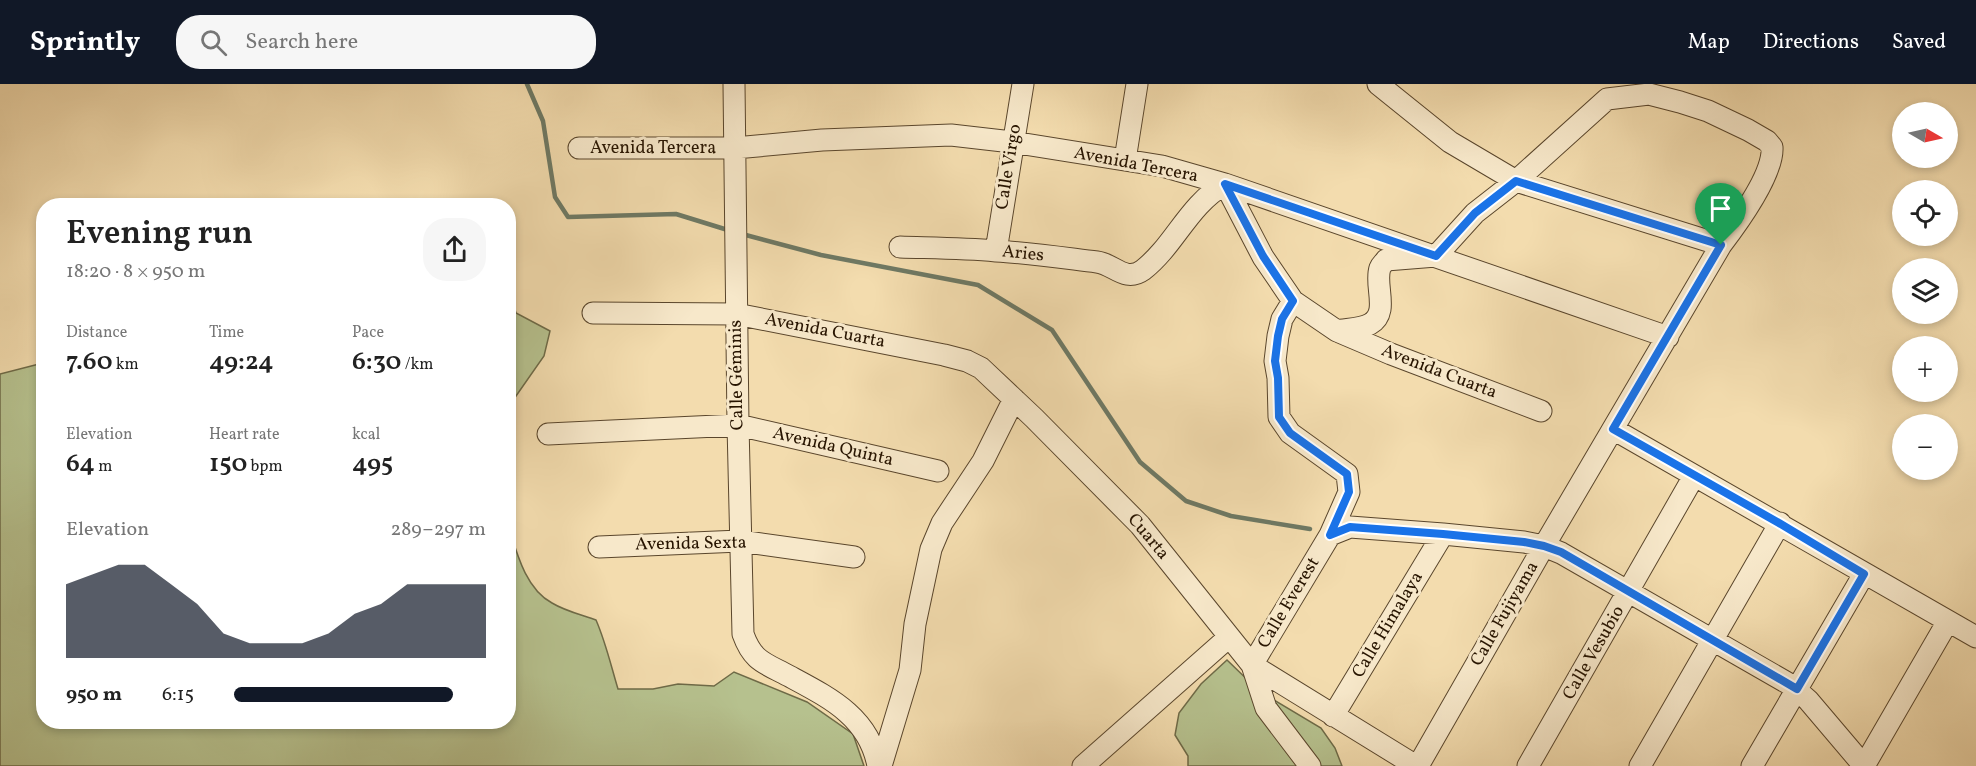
<!DOCTYPE html>
<meta charset="utf-8">
<style>
body{margin:0;font-family:Vollkorn,serif;background:#f6f6f6;color:#222;height:100vh;display:flex;flex-direction:column;font-size:22px;white-space:nowrap}
*{box-sizing:border-box;margin:0}
p{font-size:20px;color:#767676}
.icon{flex:none;width:33px;height:33px;fill:none;stroke:currentColor;stroke-width:2;stroke-linecap:round;stroke-linejoin:round}
.map{position:relative;flex:1;overflow:hidden}
.details{position:absolute;left:36px;top:114px;width:480px;height:531px;display:flex;flex-direction:column;background:#fff;border-radius:24px;box-shadow:0 3px 9px #0003}
.details>*{flex:none}
.needle{width:39px;rotate:99deg}
.buttons{position:absolute;left:1892px;top:18px;display:grid;gap:12px}
.buttons a{display:grid;place-items:center;width:66px;height:66px;border-radius:50%;background:#fff;box-shadow:0 3px 9px #0003;font-size:30px}
.pin{position:absolute;display:grid;place-items:center;width:51px;height:51px;color:#fff;margin:-62px -26px;border-radius:50% 50% 50% 0;rotate:-45deg;box-shadow:0 0 6px #0007}
.pin .icon{rotate:45deg}
.round{display:grid;place-items:center;flex:none;width:63px;height:63px;border-radius:24px;background:#f6f6f6}
.head{display:flex;align-items:center;justify-content:space-between;height:102px;padding:0 30px}
h1{font-size:33px;font-weight:600;line-height:45px}
.metrics{display:grid;grid-template-columns:repeat(3,1fr);gap:9px;height:102px;padding:6px 30px}
.metrics div{display:grid;align-content:center}
.metrics b{font-size:26px;font-weight:600}
.metrics small{font-size:16px;font-weight:400}
.metrics p{font-size:16px}
.chart{height:168px;padding:12px 30px}
.chart p{display:flex;justify-content:space-between}
.chart svg{width:100%;height:108px;margin-top:6px;fill:#111827;opacity:.7}
ul{padding:0 30px;list-style:none;font-size:20px}
li{display:grid;grid-template-columns:96px 72px 1fr;align-items:center;height:45px}
li i{height:15px;border-radius:8px;background:#111827}
header{display:flex;align-items:center;gap:36px;box-sizing:border-box;height:84px;padding:0 30px;background:#111827;color:#fff}
header strong{font-size:28px}
nav{display:flex;gap:33px;margin-inline-start:auto;font-size:21px}
.search{width:420px;height:54px;background:#f6f6f6;display:flex;align-items:center;gap:15px;box-sizing:border-box;padding:0 21px;border-radius:24px;color:#767676;font-size:22px}
.map>svg:first-child{display:block}
.green{fill:#b6c18e;stroke:#6e6a47;stroke-width:1.5}
.lines{fill:none;stroke-linecap:round;stroke-linejoin:round}
.stream{stroke:#6e7964;stroke-width:4.5}
.minor-casing{stroke:#5a462c;stroke-width:23}
.minor{stroke:#f7e8ca;stroke-width:21}
.route-casing{stroke:#fff;stroke-width:12}
.route{stroke:#1a73e8;stroke-width:8}
.labels{text-anchor:middle;dominant-baseline:central;stroke-width:6;stroke-linejoin:round;paint-order:stroke}
.street-label{font-size:18px;fill:#271400;stroke:#f7e8ca}
</style>
<header>
<strong>Sprintly</strong>
<div class="search"><svg class="icon" aria-label="search" viewBox="0 0 24 24"><circle cx="10" cy="10" r="6"/><path d="M15 15l6 6"/></svg>Search here</div>
<nav><a>Map</a><a>Directions</a><a>Saved</a></nav>
</header>
<div class="map">
<svg width="1976" height="682" viewBox="0 0 1976 682">
<rect width="100%" height="100%" fill="#f3dcae"/>
<filter id="stains"><feTurbulence type="fractalNoise" baseFrequency=".00333" numOctaves="4"/><feColorMatrix values="0 0 0 0 .2 0 0 0 0 .09 0 0 0 0 .02 0 0 0 .5 -.17"/></filter>
<radialGradient id="worn" r=".72"><stop offset=".6" stop-color="#630" stop-opacity="0"/><stop offset="1" stop-color="#630" stop-opacity=".3"/></radialGradient>
<!-- green -->
<path class="green" d="M 509,205 L 516,229 L 550,247 L 544,272 L 509,322 Z
M 43,279 L 44,638 L 508,638 L 509,444 C 517,470 526,505 552,519 C 565,527 582,531 596,536 C 606,559 611,582 618,605 L 653,605 L 678,600 L 714,602 L 734,588 L 807,618 L 853,650 L 864,682 L 0,682 L 0,290 Z
M 1227,576 L 1259,607 L 1321,644 L 1335,664 L 1342,682 L 1188,682 L 1188,672 L 1175,651 L 1179,629 L 1201,600 Z"/>
<g class="lines">
<!-- stream -->
<path class="stream" d="M 527,0 L 543,37 L 555,113 L 568,133 L 676,130 L 731,147
M 742,150 L 821,171 L 978,201 L 1052,246 L 1140,378 L 1186,417 L 1231,432 L 1310,445"/>
<defs>
<path id="minor" d="M 734,0 L 738,341 L 743,550 C 753,578 765,579 789,592 C 830,614 869,633 878,682
M 1378,0 L 1450,58 L 1516,97 L 1721,161
M 579,64 L 735,64 L 822,56 L 951,51 L 1012,58 L 1162,82 L 1225,100 L 1668,253
M 1125,76 L 1137,0
M 900,163 C 932,164 964,164 996,167 C 1030,169 1064,174 1097,178 C 1114,180 1125,199 1143,186 C 1175,161 1188,121 1225,100 L 1263,173 L 1293,217 L 1337,247 L 1391,270 L 1541,327
M 996,167 L 1023,0
M 593,229 L 736,230 L 944,271 L 967,277 L 981,284 L 1034,334 L 1140,441 L 1252,581 L 1416,682
M 1337,247 C 1347,245 1362,245 1370,240 C 1390,229 1374,201 1380,184 C 1381,181 1384,179 1386,176 L 1436,172 L 1475,129 L 1516,97 L 1607,15 L 1649,10 L 1680,18 L 1708,27 L 1748,46 L 1767,57 L 1772,63 C 1774,90 1737,140 1721,161 L 1544,462 L 1418,682
M 1613,345 L 1976,553
M 548,350 L 738,341 L 938,387
M 1330,451 L 1350,443 L 1443,450 L 1524,458 L 1544,462 L 1561,469 L 1791,601 L 1808,616 L 1864,682
M 599,463 L 740,457 L 854,473
M 1252,581 L 1330,451 L 1349,408 L 1347,390 L 1290,349 L 1279,333 L 1278,294 L 1275,277 L 1278,252 L 1282,235 L 1293,217
M 1252,581 L 1266,624 L 1310,682
M 1333,632 L 1443,450
M 881,682 L 910,586 L 915,540 L 931,465 L 942,439 L 983,377 L 1014,315
M 1083,682 L 1229,553
M 1528,682 L 1694,392
M 1640,682 L 1780,439
M 1752,682 L 1864,490
M 1864,682 L 1948,537"/>
</defs>
<!-- minor casing -->
<use href="#minor" class="minor-casing"/>
<!-- minor -->
<use href="#minor" class="minor"/>
</g>
<g class="lines">
<defs>
<path id="route" d="M 1516,97 L 1721,161 L 1613,345 L 1779,439 L 1864,490 L 1797,605 L 1561,468 L 1544,462 L 1524,458 L 1443,450 L 1350,443 L 1330,451 L 1349,408 L 1347,390 L 1290,349 L 1279,333 L 1278,294 L 1275,277 L 1278,252 L 1282,235 L 1293,217 L 1263,172 L 1225,100 L 1436,172 L 1475,129 Z"/>
</defs>
<!-- route casing -->
<use href="#route" class="route-casing"/>
<!-- route -->
<use href="#route" class="route"/>
</g>
<g class="labels">
<!-- street labels -->
<g class="street-label">
<text x="653" y="64">Avenida Tercera</text>
<text transform="translate(1136 81) rotate(11)">Avenida Tercera</text>
<text transform="translate(1009 83) rotate(-81)">Calle Virgo</text>
<text transform="translate(1023 170) rotate(6)">Aries</text>
<text transform="translate(825 247) rotate(11)">Avenida Cuarta</text>
<text transform="translate(1439 288) rotate(21)">Avenida Cuarta</text>
<text transform="translate(737 291) rotate(-91)">Calle Géminis</text>
<text transform="translate(833 363) rotate(13)">Avenida Quinta</text>
<text transform="translate(1148 453) rotate(50)">Cuarta</text>
<text transform="translate(691 460) rotate(-1)">Avenida Sexta</text>
<text transform="translate(1289 519) rotate(-59)">Calle Everest</text>
<text transform="translate(1505 530) rotate(-60)">Calle Fujiyama</text>
<text transform="translate(1388 541) rotate(-59)">Calle Himalaya</text>
<text transform="translate(1594 569) rotate(-60)">Calle Vesubio</text>
</g>
</g>
<rect width="100%" height="100%" filter="url(#stains)"/>
<rect width="100%" height="100%" fill="url(#worn)"/>
</svg>
<div class="buttons">
<a><svg class="needle" viewBox="-14 -14 28 28"><path d="M0-13l5 13h-10z" fill="#e53935"/><path d="M0 13l5-13h-10z" fill="#767676"/></svg></a>
<a><svg class="icon" aria-label="locate" viewBox="0 0 24 24"><circle cx="12" cy="12" r="6"/><path d="M12 2v4M12 18v4M2 12h4M18 12h4"/></svg></a>
<a><svg class="icon" aria-label="layers" viewBox="0 0 24 24"><path d="M12 4l9 5-9 5-9-5zM3 14l9 5 9-5"/></svg></a>
<a>+</a>
<a>−</a>
</div>
<div class="pin" style="left:1721px;top:161px;background:#1e9e55"><svg class="icon" aria-label="arrive" viewBox="0 0 24 24"><path d="M6 21V4h12l-3 4 3 4H6"/></svg></div>
<section class="details">
<div class="head"><div><h1>Evening run</h1><p>18:20 · 8 × 950 m</p></div><a class="round"><svg class="icon" aria-label="share" viewBox="0 0 24 24"><path d="M12 15V3M7 8l5-5 5 5M5 13v7h14v-7"/></svg></a></div>
<div class="metrics">
<div><p>Distance</p><b>7.60<small> km</small></b></div>
<div><p>Time</p><b>49:24</b></div>
<div><p>Pace</p><b>6:30<small> /km</small></b></div>
</div>
<div class="metrics">
<div><p>Elevation</p><b>64<small> m</small></b></div>
<div><p>Heart rate</p><b>150<small> bpm</small></b></div>
<div><p>kcal</p><b>495</b></div>
</div>
<div class="chart"><p><span>Elevation</span>289–297 m</p>
<svg viewBox="0 0 160 44" preserveAspectRatio="none"><path d="M0 44V14L10 10L20 6L30 6L40 14L50 22L60 34L70 38L80 38L90 38L100 34L110 26L120 22L130 14L140 14L150 14L160 14V44z"/></svg>
</div>
<ul>
<li><b>950 m</b>6:15<i style="width:87%"></i></li>
</ul>
</section>
</div>
